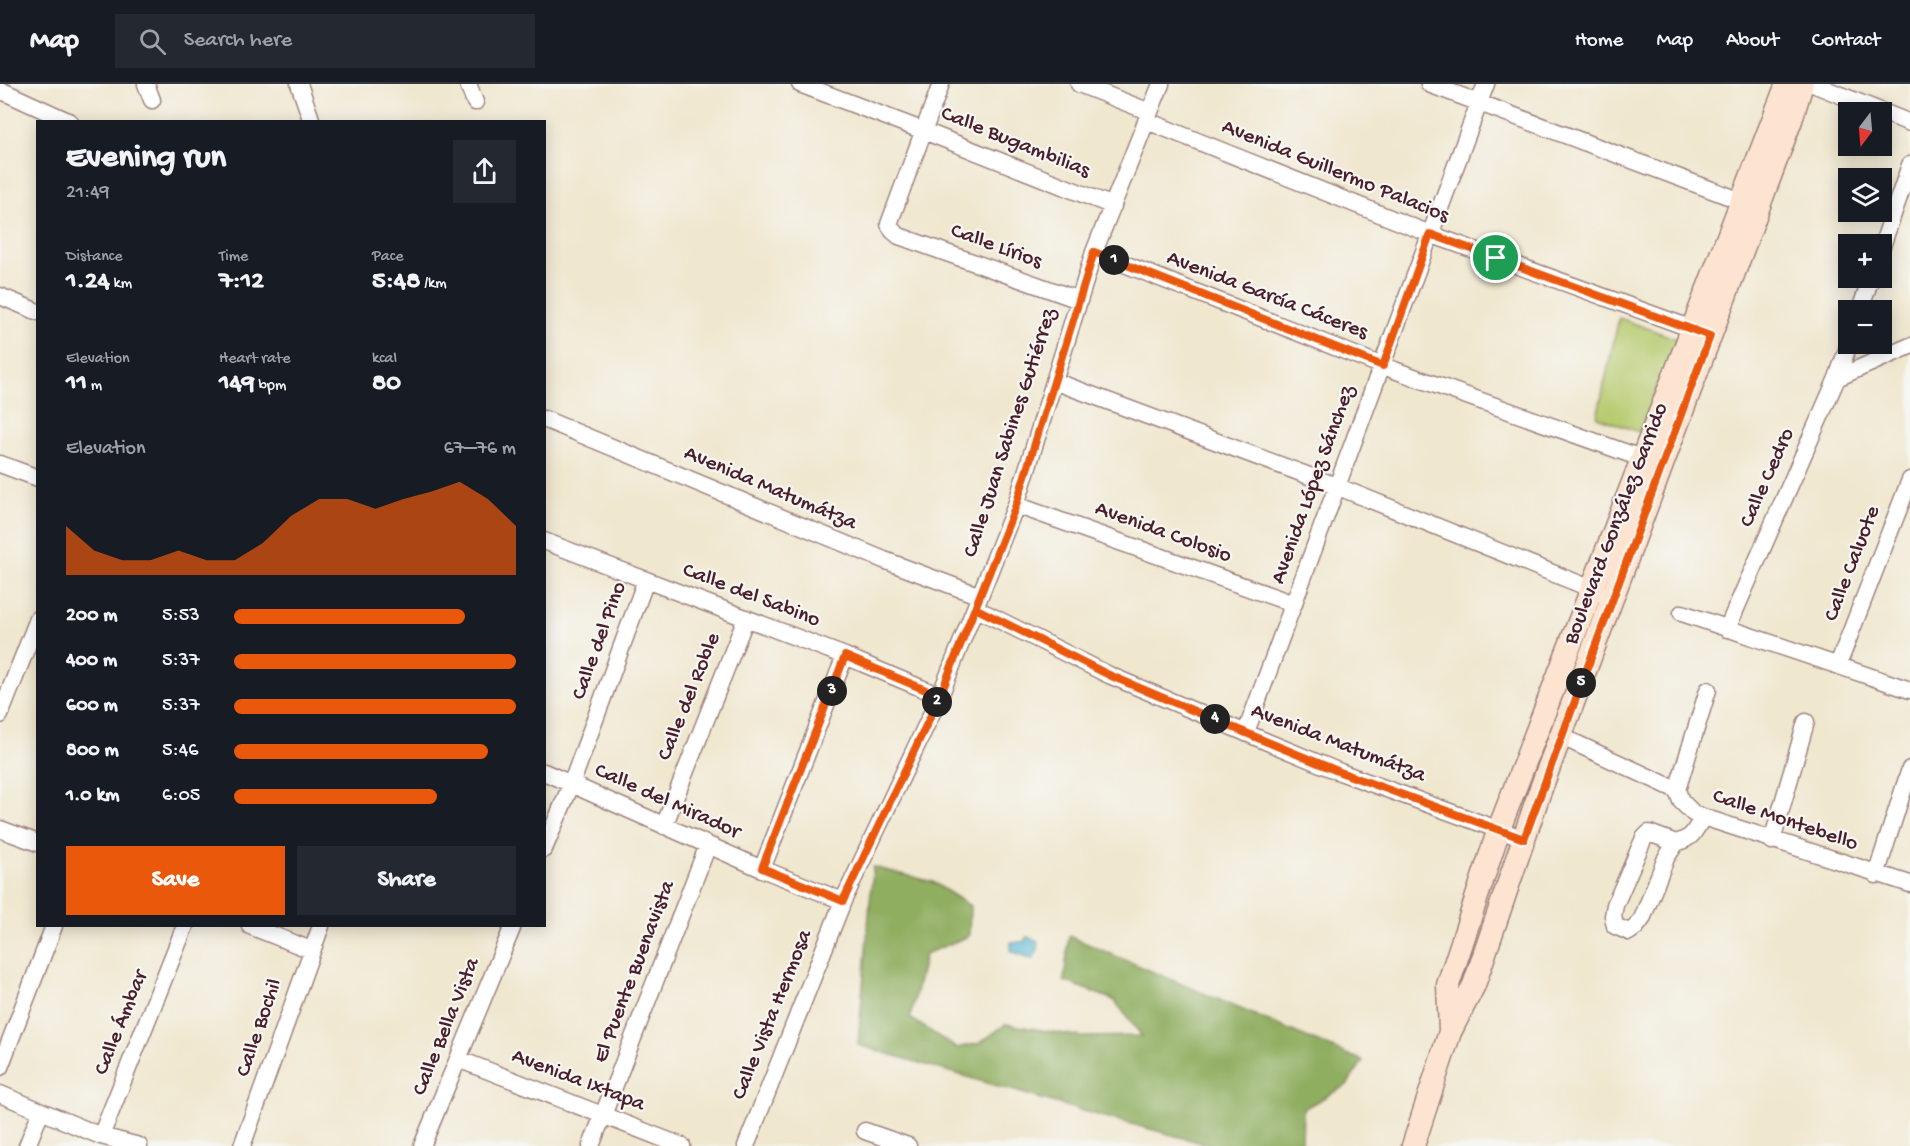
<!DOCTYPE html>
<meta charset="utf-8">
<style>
body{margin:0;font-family:"Gochi Hand",sans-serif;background:#242831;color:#f1f3f6;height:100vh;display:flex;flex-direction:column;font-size:22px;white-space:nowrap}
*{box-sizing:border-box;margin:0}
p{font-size:20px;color:#9ea1a6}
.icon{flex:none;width:33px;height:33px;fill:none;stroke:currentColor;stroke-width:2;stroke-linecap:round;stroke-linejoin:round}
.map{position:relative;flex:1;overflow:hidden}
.side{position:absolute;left:36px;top:36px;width:510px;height:807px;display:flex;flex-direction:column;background:#171b24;border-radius:0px;box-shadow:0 3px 15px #0003}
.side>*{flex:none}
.needle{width:39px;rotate:196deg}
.tools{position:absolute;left:1838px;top:18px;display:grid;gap:12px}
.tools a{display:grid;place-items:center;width:54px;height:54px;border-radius:0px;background:#171b24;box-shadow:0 3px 15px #0003;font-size:30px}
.pin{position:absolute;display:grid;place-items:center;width:51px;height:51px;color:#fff;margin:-26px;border:3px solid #fff;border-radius:50%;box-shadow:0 2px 6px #0007}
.km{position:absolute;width:30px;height:30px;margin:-15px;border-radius:50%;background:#222;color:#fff;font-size:16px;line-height:30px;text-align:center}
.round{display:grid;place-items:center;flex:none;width:63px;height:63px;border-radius:0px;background:#242831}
.headline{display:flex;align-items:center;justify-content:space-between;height:102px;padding:0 30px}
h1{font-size:33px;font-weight:800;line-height:45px}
.metrics{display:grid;grid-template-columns:repeat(3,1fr);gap:9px;height:102px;padding:6px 30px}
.metrics div{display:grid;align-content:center}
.metrics b{font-size:26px;font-weight:800}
.metrics small{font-size:16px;font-weight:400}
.metrics p{font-size:16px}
.chart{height:168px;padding:12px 30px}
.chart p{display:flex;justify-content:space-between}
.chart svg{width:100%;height:108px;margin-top:6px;fill:#ea580c;opacity:.7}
.button{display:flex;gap:12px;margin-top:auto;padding:12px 30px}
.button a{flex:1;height:69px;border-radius:0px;background:#ea580c;color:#fff;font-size:24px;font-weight:800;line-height:69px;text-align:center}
.button a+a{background:#242831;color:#f1f3f6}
ul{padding:0 30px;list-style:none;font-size:20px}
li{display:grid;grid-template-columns:96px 72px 1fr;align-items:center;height:45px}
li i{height:15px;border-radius:8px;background:#ea580c}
header{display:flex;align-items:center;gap:36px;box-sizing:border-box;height:84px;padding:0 30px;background:#171b24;border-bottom:2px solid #363941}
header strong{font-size:28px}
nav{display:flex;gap:33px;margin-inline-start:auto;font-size:21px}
.search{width:420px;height:54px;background:#242831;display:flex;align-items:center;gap:15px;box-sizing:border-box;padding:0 21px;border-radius:0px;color:#9ea1a6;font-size:22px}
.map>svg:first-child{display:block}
.green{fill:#b6ca6d;stroke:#80744c;stroke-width:1.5}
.forest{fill:#90ae60;stroke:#6d6646;stroke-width:1.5}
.water{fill:#53b8d2;stroke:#4e6c7e;stroke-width:1.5}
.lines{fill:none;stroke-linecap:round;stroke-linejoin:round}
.street-casing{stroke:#9d837d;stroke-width:19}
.secondary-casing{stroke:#9d837d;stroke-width:25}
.street{stroke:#fff;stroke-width:16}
.secondary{stroke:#fde4d1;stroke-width:22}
.route-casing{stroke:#fff;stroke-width:12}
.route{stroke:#ea580c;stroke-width:8}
.labels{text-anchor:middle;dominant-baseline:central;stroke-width:4.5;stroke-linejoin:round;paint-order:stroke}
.street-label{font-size:22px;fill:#4a1f2b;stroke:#f6f6f2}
</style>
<header>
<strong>Map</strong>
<div class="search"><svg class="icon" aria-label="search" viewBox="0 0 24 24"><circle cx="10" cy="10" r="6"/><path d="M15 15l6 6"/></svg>Search here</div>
<nav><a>Home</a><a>Map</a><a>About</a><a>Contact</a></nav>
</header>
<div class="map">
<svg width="1910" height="1062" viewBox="0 0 1910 1062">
<rect width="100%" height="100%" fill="#f6f6f2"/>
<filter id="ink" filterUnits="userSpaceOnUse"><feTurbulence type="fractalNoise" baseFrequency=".0167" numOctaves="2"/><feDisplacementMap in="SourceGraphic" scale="12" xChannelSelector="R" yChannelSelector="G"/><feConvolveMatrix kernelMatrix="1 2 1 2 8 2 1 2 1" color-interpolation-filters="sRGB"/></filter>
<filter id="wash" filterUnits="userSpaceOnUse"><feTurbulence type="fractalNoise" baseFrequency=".008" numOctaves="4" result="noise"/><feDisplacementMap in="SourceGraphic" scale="24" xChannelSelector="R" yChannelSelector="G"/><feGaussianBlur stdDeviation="1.35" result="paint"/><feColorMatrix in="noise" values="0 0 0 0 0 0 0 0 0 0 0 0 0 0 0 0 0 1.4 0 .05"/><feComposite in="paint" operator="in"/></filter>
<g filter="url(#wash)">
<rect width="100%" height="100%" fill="#f0e7cf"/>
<!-- green -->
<path class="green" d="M 1619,234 L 1677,255 L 1639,348 L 1597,333 Z"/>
<!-- forest -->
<path class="forest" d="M 873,783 L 933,798 L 970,822 L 969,852 L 925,870 L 910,934 L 956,964 L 980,959 L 1006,940 L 1083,953 L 1142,952 L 1114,916 L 1064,897 L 1069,852 L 1363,977 L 1347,1001 L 1303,1025 L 1302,1059 L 1306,1062 L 1213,1062 L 1083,1027 L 858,961 Z"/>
<!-- water -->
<path class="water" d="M 1027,853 L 1036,856 C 1040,864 1038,868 1032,875 L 1011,867 L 1011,858 L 1023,858 Z"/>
</g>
<g filter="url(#ink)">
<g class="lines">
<defs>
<path id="street" d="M 146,0 L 152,16
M 299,0 L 312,38
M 468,0 L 475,18
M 800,0 L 924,47 L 1113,122
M 941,0 L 889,140 L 893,147 L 899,152 L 1079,216
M 1079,0 L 1150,28
M 1429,0 L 1752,121
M 1813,0 L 1910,39
M 0,6 L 70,38
M 1147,37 L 1430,150 L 1701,248
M 1881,165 L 1910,81
M 1094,168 L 1383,282 L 1652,378
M 0,212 L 38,228
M 1860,226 L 1871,194
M 1837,294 L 1910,262
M 1054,297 L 1336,402 L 1602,509
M 544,335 L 884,476 L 980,512
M 0,380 L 38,394
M 1016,421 L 1294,520
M 544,457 L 845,572 L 940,612
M 975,524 L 1109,591 L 1265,657 L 1340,688 L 1524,755
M 1682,529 L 1910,606
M 1727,545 L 1837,294 L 1849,260
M 1838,581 L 1910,396
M 0,631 L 38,535
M 1246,648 L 1486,0
M 1560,652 L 1677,706 L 1681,717 L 1693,729 L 1703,733 L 1910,800
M 544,688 L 762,785 L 843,817
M 1677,706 L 1708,606
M 664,742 L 746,534
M 0,745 L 38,759
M 1772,757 L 1806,638
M 1676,759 L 1649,749 L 1644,754 L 1615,821 L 1613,832 L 1615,842 L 1629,848 L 1636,843 L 1642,835 L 1666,774 L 1676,759 C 1694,753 1693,749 1703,733
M 544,765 L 571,701 L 646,496
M 762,785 L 845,572
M 1876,791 L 1910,685
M 250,842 L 311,866
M 458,975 L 682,1062
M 0,983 L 54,842
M 0,1010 L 101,1052 L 139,1062
M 865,1047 L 908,1062
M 101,1052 L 185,842
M 27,1062 L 41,1027
M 242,1062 L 321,842
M 422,1062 L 513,842
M 591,1062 L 708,761
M 746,1062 L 843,817 L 940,612 L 1016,421 L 1094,168 L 1161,0"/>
<path id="secondary" d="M 1450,947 L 1448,901 L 1499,745 L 1787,0
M 1413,1062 L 1450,948 L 1474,901 L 1540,707 L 1791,36 L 1802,0"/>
</defs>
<!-- street casing -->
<use href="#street" class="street-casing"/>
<!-- secondary casing -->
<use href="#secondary" class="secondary-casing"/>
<!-- street -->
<use href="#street" class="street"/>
<!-- secondary -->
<use href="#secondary" class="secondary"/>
</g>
</g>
<g class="lines" filter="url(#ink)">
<defs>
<path id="route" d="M 1496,174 L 1430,150 L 1383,282 L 1094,168 L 1016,421 L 940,612 L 843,817 L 762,784 L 845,572 L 940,612 L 975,524 L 1109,591 L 1265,657 L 1340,688 L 1524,755 L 1710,252 L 1496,174"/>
</defs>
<!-- route casing -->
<use href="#route" class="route-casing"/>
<!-- route -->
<use href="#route" class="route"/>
</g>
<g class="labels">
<!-- street labels -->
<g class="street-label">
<text transform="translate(1015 59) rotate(22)">Calle Bugambilias</text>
<text transform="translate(1335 88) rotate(22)">Avenida Guillermo Palacios</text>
<text transform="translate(996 163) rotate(20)">Calle Lírios</text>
<text transform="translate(1267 212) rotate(21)">Avenida García Cáceres</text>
<text transform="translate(1011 349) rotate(-72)">Calle Juan Sabines Gutiérrez</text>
<text transform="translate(1768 394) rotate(-66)">Calle Cedro</text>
<text transform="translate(1314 401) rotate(-70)">Avenida López Sánchez</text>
<text transform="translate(770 405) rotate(23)">Avenida Matumátza</text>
<text transform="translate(1617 440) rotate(-69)">Boulevard González Garrido</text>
<text transform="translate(1163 449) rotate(20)">Avenida Colosio</text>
<text transform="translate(1853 480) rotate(-69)">Calle Caluote</text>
<text transform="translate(751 512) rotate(21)">Calle del Sabino</text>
<text transform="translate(600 557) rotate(-70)">Calle del Pino</text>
<text transform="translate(690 613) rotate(-68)">Calle del Roble</text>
<text transform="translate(1338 660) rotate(21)">Avenida Matumátza</text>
<text transform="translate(667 718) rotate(24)">Calle del Mirador</text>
<text transform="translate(1785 737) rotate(19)">Calle Montebello</text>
<text transform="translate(635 888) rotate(-69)">El Puente Buenavista</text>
<text transform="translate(773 931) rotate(-68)">Calle Vista Hermosa</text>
<text transform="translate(122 939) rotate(-68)">Calle Ámbar</text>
<text transform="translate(447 943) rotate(-68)">Calle Bella Vista</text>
<text transform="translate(260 944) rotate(-71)">Calle Bochil</text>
<text transform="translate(578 997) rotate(21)">Avenida Ixtapa</text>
</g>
</g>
</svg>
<div class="tools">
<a><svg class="needle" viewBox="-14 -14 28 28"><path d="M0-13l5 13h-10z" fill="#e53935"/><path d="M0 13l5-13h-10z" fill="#9ea1a6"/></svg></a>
<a><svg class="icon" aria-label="layers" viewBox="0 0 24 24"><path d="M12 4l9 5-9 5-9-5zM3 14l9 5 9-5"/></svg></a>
<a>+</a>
<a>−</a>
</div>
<div class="pin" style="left:1496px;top:174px;background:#1e9e55"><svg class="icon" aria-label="arrive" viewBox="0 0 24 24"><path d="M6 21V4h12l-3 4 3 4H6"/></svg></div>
<b class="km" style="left:1114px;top:176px">1</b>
<b class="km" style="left:937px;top:618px">2</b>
<b class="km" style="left:832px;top:607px">3</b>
<b class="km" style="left:1215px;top:635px">4</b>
<b class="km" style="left:1581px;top:599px">5</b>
<section class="side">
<div class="headline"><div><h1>Evening run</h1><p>21:49</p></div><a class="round"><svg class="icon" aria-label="share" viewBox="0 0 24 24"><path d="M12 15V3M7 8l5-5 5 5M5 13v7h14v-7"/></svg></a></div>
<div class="metrics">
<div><p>Distance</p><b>1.24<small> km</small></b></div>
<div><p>Time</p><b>7:12</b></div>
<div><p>Pace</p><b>5:48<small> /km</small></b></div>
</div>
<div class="metrics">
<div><p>Elevation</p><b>11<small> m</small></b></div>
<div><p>Heart rate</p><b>149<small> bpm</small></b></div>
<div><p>kcal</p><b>80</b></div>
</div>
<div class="chart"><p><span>Elevation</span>67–76 m</p>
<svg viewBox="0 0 160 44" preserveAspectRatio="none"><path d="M0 44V24L10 34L20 38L30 38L40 34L50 38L60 38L70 31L80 20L90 13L100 13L110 17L120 13L130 10L140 6L150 13L160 24V44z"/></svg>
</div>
<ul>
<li><b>200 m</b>5:53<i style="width:82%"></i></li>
<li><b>400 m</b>5:37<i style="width:100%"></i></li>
<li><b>600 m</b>5:37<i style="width:100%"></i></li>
<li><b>800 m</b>5:46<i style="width:90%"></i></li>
<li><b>1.0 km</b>6:05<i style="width:72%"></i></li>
</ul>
<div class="button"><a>Save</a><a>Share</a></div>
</section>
</div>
